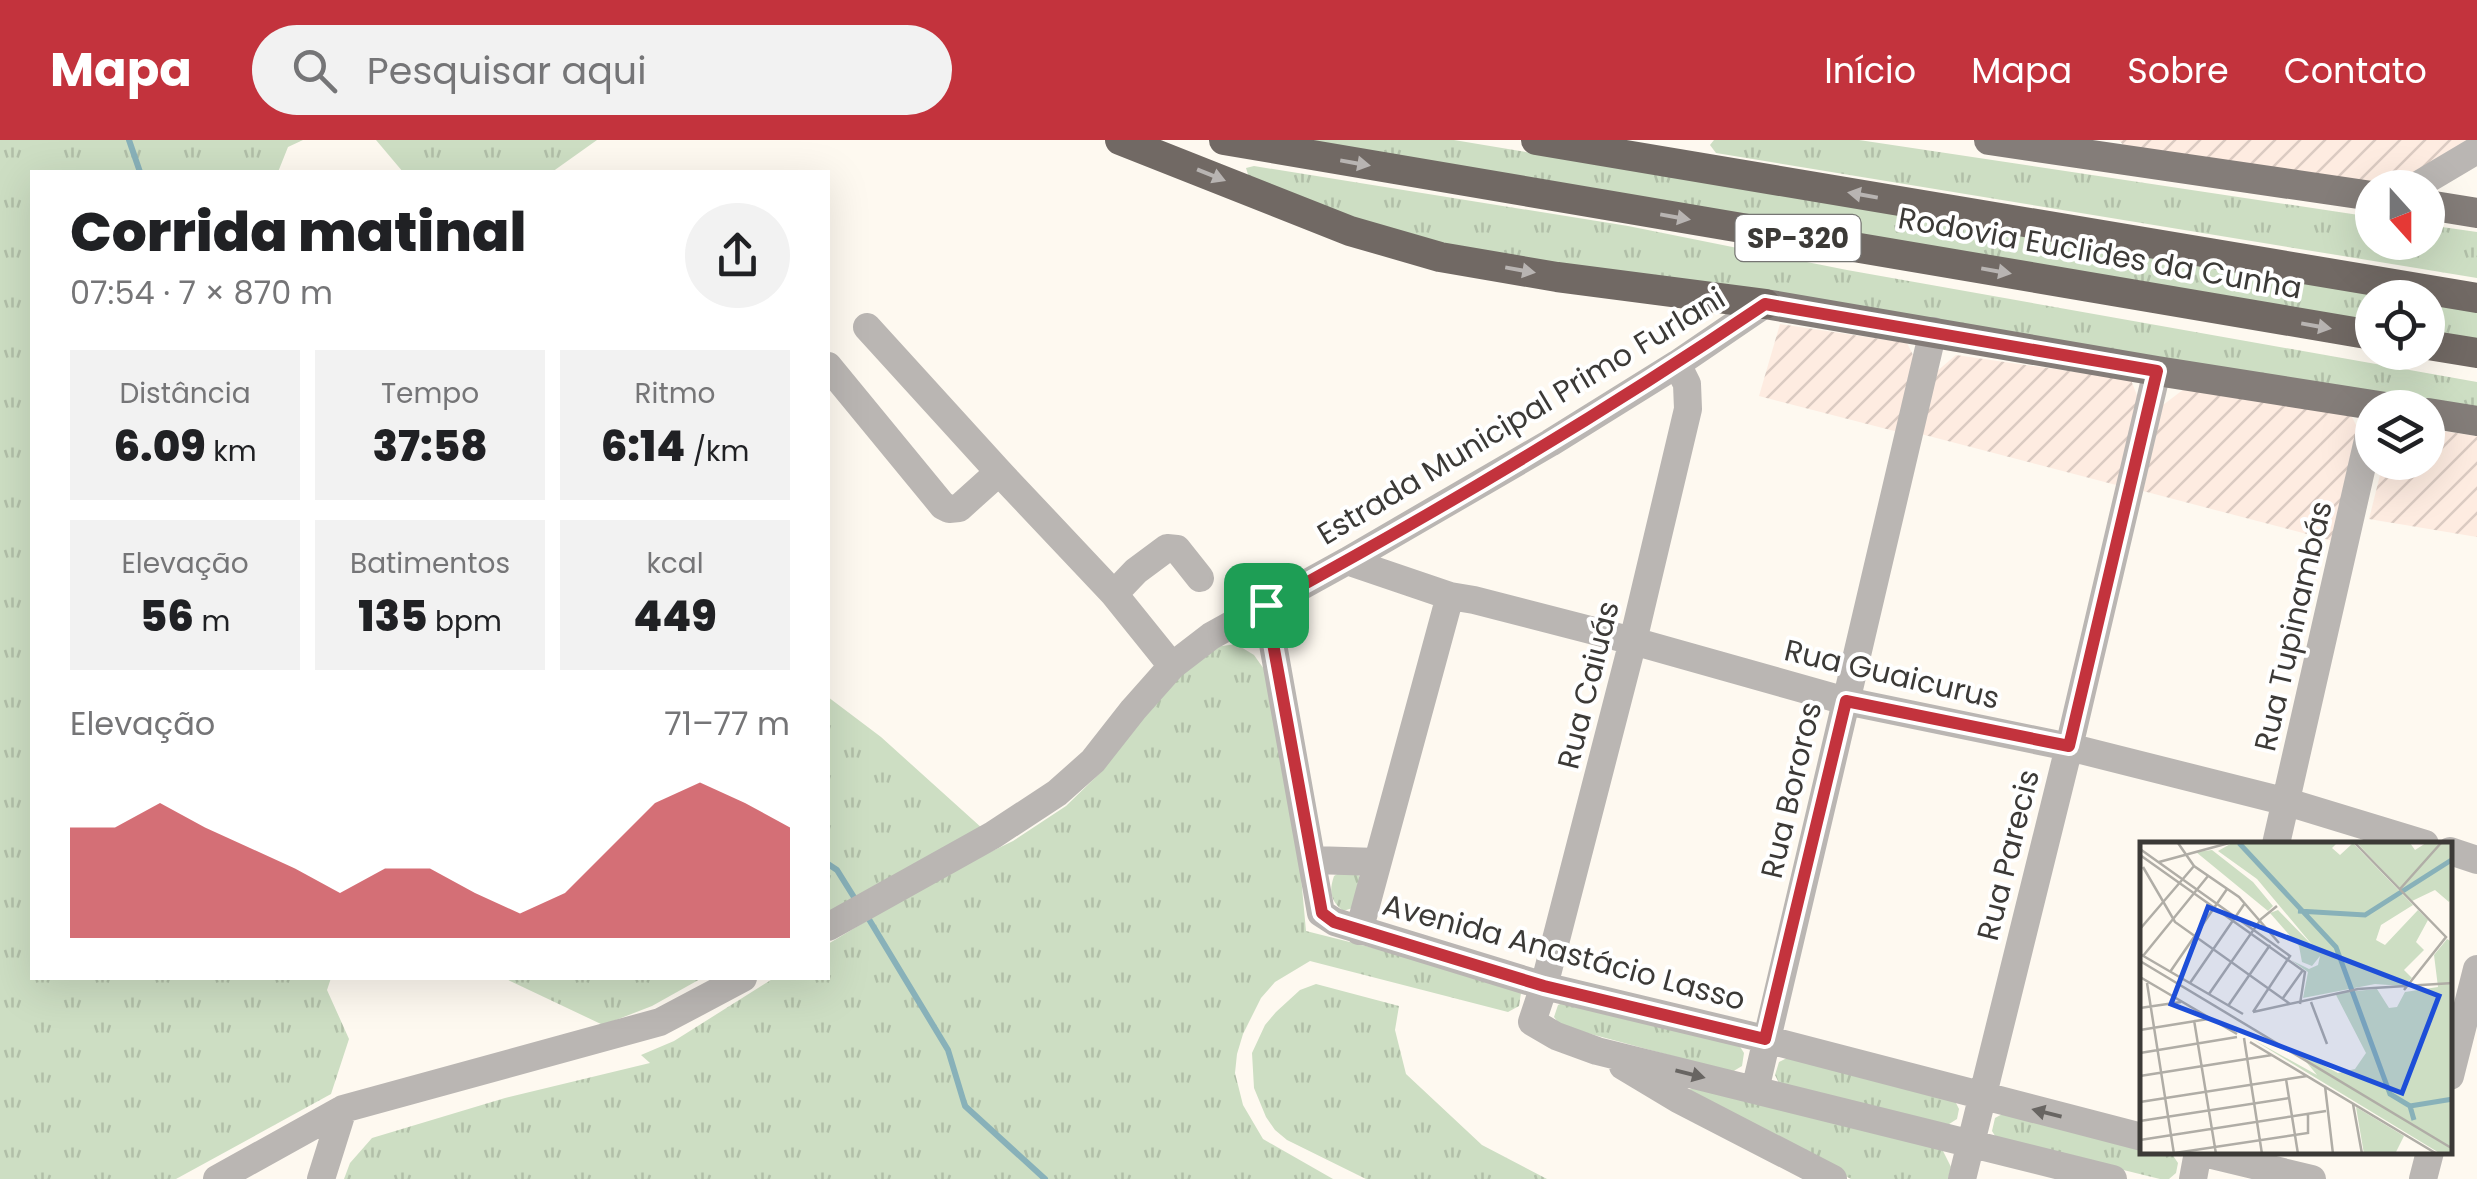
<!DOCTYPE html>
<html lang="pt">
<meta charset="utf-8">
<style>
body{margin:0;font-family:Poppins,sans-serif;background:#f2f2f2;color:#202124;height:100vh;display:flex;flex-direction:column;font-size:38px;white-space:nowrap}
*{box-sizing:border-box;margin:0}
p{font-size:32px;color:#757577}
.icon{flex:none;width:55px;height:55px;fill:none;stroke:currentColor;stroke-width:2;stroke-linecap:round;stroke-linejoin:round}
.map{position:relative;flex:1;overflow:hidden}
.side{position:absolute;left:30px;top:30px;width:800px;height:810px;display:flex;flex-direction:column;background:#fff;border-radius:0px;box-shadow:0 10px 40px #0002}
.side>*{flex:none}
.needle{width:65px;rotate:159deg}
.controls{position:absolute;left:2355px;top:30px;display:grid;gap:20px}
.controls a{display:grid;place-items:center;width:90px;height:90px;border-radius:50%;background:#fff;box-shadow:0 10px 40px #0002;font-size:50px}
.pin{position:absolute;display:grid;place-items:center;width:85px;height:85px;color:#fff;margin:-42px;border-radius:20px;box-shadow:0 5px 15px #0006}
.round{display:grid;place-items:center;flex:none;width:105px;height:105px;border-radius:52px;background:#f2f2f2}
.headline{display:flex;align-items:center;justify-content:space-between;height:170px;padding:0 40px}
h1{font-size:55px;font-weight:800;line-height:75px}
.figures{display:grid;grid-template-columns:repeat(3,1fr);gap:15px;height:170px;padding:10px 40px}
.figures div{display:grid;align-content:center;border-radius:0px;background:#f2f2f2;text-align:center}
.figures b{font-size:42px;font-weight:800}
.figures small{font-size:28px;font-weight:400}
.figures p{font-size:28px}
.chart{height:280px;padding:20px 40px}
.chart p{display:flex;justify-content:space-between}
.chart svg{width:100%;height:180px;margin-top:10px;fill:#c3333d;opacity:.7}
header{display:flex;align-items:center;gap:60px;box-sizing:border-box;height:140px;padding:0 50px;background:#c3333d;color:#fff}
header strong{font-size:48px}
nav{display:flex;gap:55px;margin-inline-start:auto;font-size:35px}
.search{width:700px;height:90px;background:#f2f2f2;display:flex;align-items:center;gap:25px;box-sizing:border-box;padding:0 35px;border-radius:55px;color:#757577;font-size:38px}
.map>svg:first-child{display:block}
.industrial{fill:url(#industrial-furrows)}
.grass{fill:url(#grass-tufts)}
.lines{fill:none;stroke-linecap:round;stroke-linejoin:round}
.stream{stroke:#88b1b9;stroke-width:6}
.minor{stroke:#bab6b3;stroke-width:28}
.major{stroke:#847d79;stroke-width:30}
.highway{stroke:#716964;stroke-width:30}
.oneway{fill:#b8b4b2}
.oneway2{fill:#686562}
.route-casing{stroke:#fff;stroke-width:20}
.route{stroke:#c3333d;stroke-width:12}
.labels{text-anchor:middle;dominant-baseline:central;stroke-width:8;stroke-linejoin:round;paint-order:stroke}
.shield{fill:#fff;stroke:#767573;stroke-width:2.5}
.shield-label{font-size:28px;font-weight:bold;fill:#3c3a37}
.street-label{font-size:30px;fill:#3c3a37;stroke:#fff}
.inset-river{fill:none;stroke:#88b1b9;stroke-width:5}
.inset-road{fill:none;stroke:#b0ada6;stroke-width:2.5}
.view{fill:#1d4ed8;fill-opacity:0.15;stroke:#1d4ed8;stroke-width:5}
.inset-edge{fill:none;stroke:#3c3a37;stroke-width:5}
</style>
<header>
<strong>Mapa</strong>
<div class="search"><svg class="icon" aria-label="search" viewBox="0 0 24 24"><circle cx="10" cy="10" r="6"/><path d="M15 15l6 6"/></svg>Pesquisar aqui</div>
<nav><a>Início</a><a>Mapa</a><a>Sobre</a><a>Contato</a></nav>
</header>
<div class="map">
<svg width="2477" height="1039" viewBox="0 0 2477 1039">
<defs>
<pattern id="industrial-furrows" width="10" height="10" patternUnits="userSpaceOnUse" patternTransform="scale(2.5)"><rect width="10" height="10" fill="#feece1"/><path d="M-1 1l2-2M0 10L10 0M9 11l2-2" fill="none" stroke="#dbcbc2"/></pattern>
<pattern id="grass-tufts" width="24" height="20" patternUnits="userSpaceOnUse" patternTransform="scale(2.5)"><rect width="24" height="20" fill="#cddec3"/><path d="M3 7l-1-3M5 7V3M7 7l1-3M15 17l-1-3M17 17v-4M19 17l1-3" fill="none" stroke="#b1bfa8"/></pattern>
</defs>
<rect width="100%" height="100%" fill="#fef9f0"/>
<!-- industrial -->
<path class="industrial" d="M 2119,0 L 2477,0 L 2401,47 L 2372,48 L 2125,7 Z
M 1780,184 L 1907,203 L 1919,227 L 1902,293 L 1759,256 Z
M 1956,215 L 2131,240 L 2140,263 L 2120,346 L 1921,294 L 1936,232 Z
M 2184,249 L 2351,275 L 2362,297 L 2337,402 L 2143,351 L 2163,265 Z
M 2428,289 L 2477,296 L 2477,397 L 2369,379 L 2383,323 L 2428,322 Z"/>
<!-- grass -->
<path class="grass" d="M 0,0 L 303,0 L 288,7 L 278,32 L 32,32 L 32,838 L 331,838 L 327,850 L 349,899 L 331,954 L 176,1039 L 0,1039 Z
M 376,0 L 597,0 L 552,32 L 403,32 Z
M 1299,0 L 1454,0 L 2397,157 L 2372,158 L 2372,182 Z
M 1714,0 L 1859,0 L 2372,77 L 2372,102 L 2428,102 L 2428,85 L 2477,92 L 2477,138 L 1716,13 L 1710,5 Z
M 1254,26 L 1628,86 L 1847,130 L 2477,242 L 2477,270 L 1440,110 L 1250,41 L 1246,28 Z
M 2428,162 L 2477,171 L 2477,200 L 2428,191 Z
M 1236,504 L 1254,515 L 1266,532 L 1299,715 L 1306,791 L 1453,828 L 1521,853 L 1519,866 L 1508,872 L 1310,821 L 1275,842 L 1261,858 L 1243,894 L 1237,914 L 1235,933 L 1243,965 L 1263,999 L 1333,1039 L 344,1039 L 350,1023 L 372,998 L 505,958 L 650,923 L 641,915 L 674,901 L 774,838 L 828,838 L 828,804 L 941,736 L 1013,701 L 1066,666 L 1101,632 L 1178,534 L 1215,507 Z
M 828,557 L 881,597 L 983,689 L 828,772 Z
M 1345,729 L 1358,733 L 1362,746 L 1356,767 L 1343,771 C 1330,760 1329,751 1334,736 Z
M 504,838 L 702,838 L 652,866 L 603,885 Z
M 1316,844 L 1399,866 L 1395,890 L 1406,934 L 1482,1005 L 1547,1039 L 1366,1039 L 1287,1000 L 1275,990 L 1266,977 L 1254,948 L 1252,913 L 1265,885 L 1276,872 L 1300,850 Z
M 1569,860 L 1739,905 L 1744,913 L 1742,926 L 1732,932 L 1561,886 L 1554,877 L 1558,865 Z
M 1789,917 L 1954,959 L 1959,969 L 1957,979 L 1946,986 L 1779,943 L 1775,935 L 1779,922 Z
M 1698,946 L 1940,1005 L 1951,1027 L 1948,1039 L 1851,1039 L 1692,956 L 1690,949 Z
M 2006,972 L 2142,1006 L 2142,1012 L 2172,1014 L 2178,1023 L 2176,1033 L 2169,1039 L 2160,1039 L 1997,999 L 1992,991 L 1995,978 Z"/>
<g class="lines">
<!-- stream -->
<path class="stream" d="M 129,0 L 140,32
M 828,724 L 837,730 L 857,762
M 867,776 L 948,910 L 965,966 L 1045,1039"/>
<!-- minor -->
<path class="minor" d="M 2413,48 L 2477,10
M 867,187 L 999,332 L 1114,454 L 1172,526
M 1677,224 L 1687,244 L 1688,269 L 1633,501 L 1544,846 L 1532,882 L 1556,896 L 1597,911 L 2113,1039
M 828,226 L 943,366 L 949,369 L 959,368 L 999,332
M 1347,421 L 1450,456 L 1474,460 L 1633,501 L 1846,561 L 2069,607 L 2287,662 L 2425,704
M 1114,454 L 1136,431 L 1167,408 L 1177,409 L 1200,438
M 1266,465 L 1321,773 L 1335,782 L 1544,846 L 1765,899 L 2142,997
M 2276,704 L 2372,282
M 2450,711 L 2477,720
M 1313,720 L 1377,722
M 828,787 L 993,695 L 1057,653 L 1093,621 L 1133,570 L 1172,526 L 1211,496 L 1347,421 L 1550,303 L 1677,224 L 1765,164
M 1359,791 L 1450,456
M 1623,926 L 1678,959 L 1833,1039
M 2450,936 L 2477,829
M 1755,950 L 1933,191
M 2199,1012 L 2312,1039
M 217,1039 L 343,969 L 660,882 L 743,838
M 321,1039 L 343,969
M 1962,1039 L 2069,607 L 2157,231
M 2193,1039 L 2198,1012
M 2423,1039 L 2430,1012"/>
<!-- major -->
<path class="major" d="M 1989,0 L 2372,56
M 2428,65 L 2477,73
M 1765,164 L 2157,231 L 2392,268
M 2428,273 L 2477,281"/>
<!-- highway -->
<path class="highway" d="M 1120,0 L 1350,91 L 1440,117 L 1557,137 L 1765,164
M 1224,0 L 2372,195
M 1536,0 L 2477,158
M 2428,205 L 2477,213"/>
</g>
<!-- one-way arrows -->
<defs><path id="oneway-solid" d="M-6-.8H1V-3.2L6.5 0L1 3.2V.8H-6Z" transform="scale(2.5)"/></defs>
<g class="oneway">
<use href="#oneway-solid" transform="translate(1355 23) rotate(10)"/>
<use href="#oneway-solid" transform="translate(1211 35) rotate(22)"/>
<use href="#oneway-solid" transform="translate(1863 55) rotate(-170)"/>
<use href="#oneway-solid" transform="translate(1675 77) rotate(10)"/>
<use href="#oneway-solid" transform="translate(1520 130) rotate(10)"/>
<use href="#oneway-solid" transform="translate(1996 131) rotate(10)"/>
<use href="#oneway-solid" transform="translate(2316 186) rotate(10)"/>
</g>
<g class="oneway2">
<use href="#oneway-solid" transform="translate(1690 934) rotate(14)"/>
<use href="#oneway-solid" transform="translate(2047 973) rotate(-166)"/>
</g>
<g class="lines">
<defs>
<path id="route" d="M 1765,164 L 2157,231 L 2069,606 L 1846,561 L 1765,899 L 1544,846 L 1334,782 L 1322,773 L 1266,465 C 1437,372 1604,273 1765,164 Z"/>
</defs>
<!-- route casing -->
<use href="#route" class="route-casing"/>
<!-- route -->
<use href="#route" class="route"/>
</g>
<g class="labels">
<!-- shield labels -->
<rect class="shield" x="1735.5" y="75" width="125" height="46" rx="8"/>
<g class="shield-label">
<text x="1798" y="98">SP-320</text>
</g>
<!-- street labels -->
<g class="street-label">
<text transform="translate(2100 113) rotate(10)">Rodovia Euclides da Cunha</text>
<text transform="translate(1521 276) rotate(-31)">Estrada Municipal Primo Furlani</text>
<text transform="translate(2293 486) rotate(-77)">Rua Tupinambás</text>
<text transform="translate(1892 534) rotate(13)">Rua Guaicurus</text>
<text transform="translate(1588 545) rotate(-76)">Rua Caiuás</text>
<text transform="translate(1791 650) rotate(-77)">Rua Bororos</text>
<text transform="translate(2008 715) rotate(-76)">Rua Parecis</text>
<text transform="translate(1564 812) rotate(15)">Avenida Anastácio Lasso</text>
</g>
</g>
<!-- overview -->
<g transform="translate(2140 702)">
<rect width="312" height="312" fill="#fef9f0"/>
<path d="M 92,1 L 197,1 L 192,6 L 200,13 L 213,1 L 273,63 L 241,83 L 236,98 L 245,103 L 278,68 L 288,78 L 276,100 L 284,108 L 264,128 L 272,136 L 263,144 L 235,142 L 163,156 L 168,130 L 151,118 L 169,127 L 178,123 L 180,114 L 172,124 L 162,120 L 159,104 L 130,71 L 138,68 L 174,105 L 117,37 L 78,9 ZM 217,1 L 270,1 L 275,8 L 286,1 L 312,1 L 312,55 L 309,60 L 295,48 L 272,59 ZM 72,8 L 113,40 L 133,64 L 128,69 L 56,10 ZM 307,97 L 312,100 L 312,312 L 301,312 L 112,197 L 177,233 L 158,210 L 198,231 L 215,227 L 226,211 L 195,151 L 237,147 L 249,166 L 257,165 L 265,150 L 298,145 L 294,113 Z" fill="#cddec3"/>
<path d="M 216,265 L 264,294 L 255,312 L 224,312 Z" fill="#cddec3"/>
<path class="inset-river" d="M 99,1 L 196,105 L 250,252 L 270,264 L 274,278M 158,69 L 225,73 L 313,17M 270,264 L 313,257"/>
<path class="inset-road" d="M 38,1 L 54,24 L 99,55 L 139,101M 215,1 L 306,95 L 264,148M 0,7 L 150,114 L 113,170M 0,13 L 165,130 L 160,162M 19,20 L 89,1M 3,25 L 35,80 L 150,162M 260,47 L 301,1M 0,87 L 54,24M 0,112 L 103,172M 3,114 L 68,34M 0,119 L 313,307M 30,130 L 87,47M 0,135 L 97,192M 7,141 L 34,312M 50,141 L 105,61M 69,152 L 121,77 L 137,64M 143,156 L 163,128M 171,160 L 187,202M 88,164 L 130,103M 0,166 L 41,160M 113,170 L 218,147 L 313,141M 54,178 L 76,312M 0,188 L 68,177M 104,196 L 122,312M 110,200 L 297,312M 0,211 L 97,195M 0,234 L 132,213M 146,237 L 158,312M 185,244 L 193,312M 0,260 L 167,234M 213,262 L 222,312M 0,279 L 149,256M 0,298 L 186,269M 35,311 L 168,291 L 168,272"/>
<path class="view" d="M 68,65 L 299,154 L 262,251 L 31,162 Z"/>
<rect width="312" height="312" class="inset-edge"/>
</g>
</svg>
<div class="controls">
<a><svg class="needle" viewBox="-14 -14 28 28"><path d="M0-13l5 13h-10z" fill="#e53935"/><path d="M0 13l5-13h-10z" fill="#757577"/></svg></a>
<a><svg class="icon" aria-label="locate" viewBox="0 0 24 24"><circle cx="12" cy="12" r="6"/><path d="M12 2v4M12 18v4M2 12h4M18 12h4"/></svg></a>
<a><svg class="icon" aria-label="layers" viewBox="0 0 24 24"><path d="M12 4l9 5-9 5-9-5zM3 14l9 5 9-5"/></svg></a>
</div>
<div class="pin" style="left:1266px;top:465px;background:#1e9e55"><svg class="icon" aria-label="arrive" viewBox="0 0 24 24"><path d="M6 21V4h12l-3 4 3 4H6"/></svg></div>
<section class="side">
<div class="headline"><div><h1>Corrida matinal</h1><p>07:54 · 7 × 870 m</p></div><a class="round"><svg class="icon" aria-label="share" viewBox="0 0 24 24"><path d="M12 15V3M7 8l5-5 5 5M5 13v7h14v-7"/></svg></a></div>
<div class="figures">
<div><p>Distância</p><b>6.09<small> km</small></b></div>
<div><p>Tempo</p><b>37:58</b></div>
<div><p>Ritmo</p><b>6:14<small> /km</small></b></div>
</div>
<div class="figures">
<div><p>Elevação</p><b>56<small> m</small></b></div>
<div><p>Batimentos</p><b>135<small> bpm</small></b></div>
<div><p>kcal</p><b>449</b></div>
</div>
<div class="chart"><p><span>Elevação</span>71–77 m</p>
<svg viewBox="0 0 160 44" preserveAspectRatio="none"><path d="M0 44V17L10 17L20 11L30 17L40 22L50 27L60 33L70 27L80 27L90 33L100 38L110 33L120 22L130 11L140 6L150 11L160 17V44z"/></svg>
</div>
</section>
</div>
